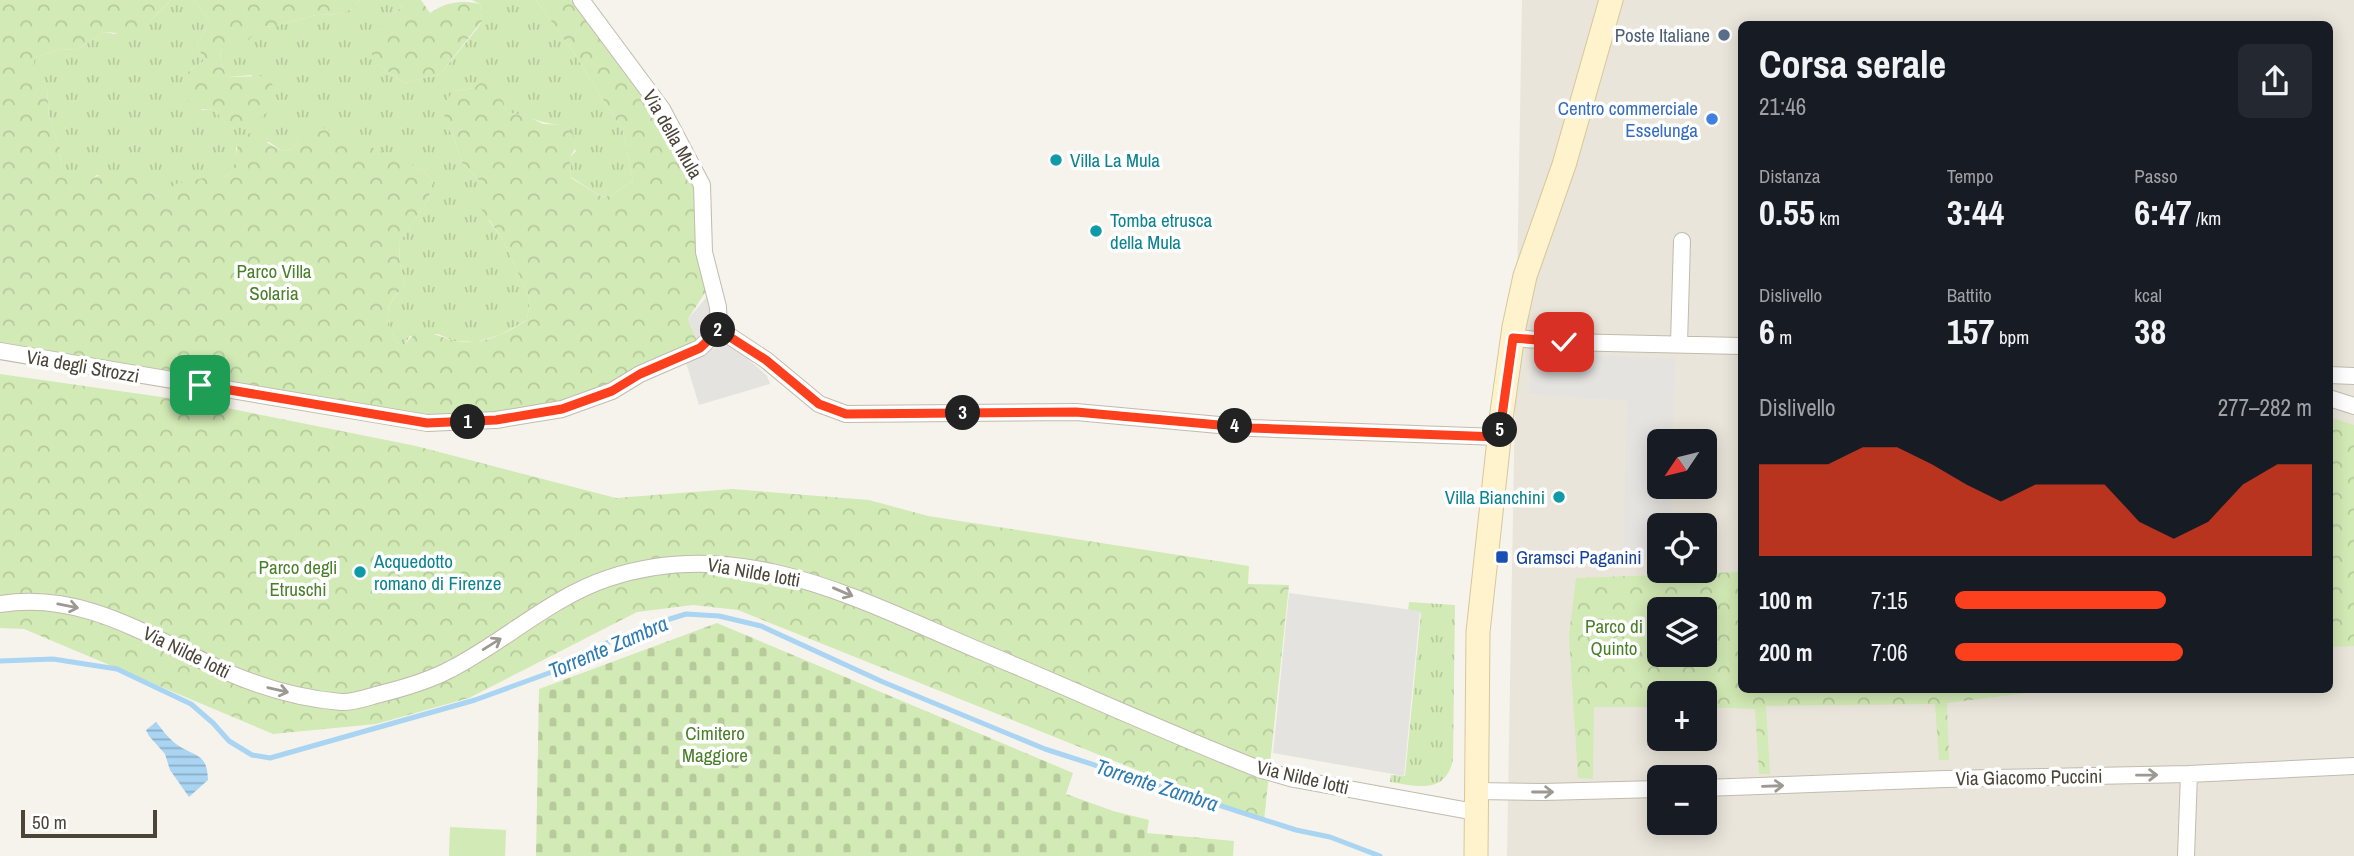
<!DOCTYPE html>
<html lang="it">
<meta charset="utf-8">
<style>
body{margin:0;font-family:"Archivo Narrow",sans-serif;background:#242831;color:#f1f3f6;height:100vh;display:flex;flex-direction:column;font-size:26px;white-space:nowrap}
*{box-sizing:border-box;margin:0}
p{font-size:23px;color:#9ea1a6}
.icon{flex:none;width:38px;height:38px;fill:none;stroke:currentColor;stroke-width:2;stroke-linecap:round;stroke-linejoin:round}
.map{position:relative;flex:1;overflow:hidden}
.drawer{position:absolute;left:1738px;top:21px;width:595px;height:672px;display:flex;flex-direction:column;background:#171b24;border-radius:10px;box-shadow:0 4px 18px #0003}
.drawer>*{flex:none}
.needle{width:46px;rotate:235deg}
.tools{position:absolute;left:1647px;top:429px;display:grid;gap:14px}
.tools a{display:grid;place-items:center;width:70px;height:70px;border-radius:10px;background:#171b24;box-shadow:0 4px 18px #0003;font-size:35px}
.scale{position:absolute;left:21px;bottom:18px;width:136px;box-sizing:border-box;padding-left:7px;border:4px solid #4b4439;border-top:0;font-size:19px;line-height:24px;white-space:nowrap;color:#4b4439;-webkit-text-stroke:5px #fff;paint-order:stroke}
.pin{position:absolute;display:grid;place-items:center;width:60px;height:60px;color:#fff;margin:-30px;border-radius:14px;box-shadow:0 4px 10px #0006}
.km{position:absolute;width:35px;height:35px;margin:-18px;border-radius:50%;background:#222;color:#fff;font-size:19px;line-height:35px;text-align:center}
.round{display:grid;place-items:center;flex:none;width:74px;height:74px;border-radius:10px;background:#242831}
.headline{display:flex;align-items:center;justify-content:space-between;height:119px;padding:0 21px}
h1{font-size:38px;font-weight:700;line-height:52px}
.figures{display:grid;grid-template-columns:repeat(3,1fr);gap:10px;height:119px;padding:7px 21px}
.figures div{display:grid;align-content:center}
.figures b{font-size:35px;font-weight:700}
.figures small{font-size:19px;font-weight:400}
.figures p{font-size:19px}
.chart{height:196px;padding:14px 21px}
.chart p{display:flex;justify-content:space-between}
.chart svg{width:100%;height:126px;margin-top:7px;fill:#fc3f1d;opacity:.7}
ul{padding:0 21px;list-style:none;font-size:23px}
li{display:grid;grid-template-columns:112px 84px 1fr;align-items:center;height:52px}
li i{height:18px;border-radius:9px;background:#fc3f1d}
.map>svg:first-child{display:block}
.residential{fill:#eae5da;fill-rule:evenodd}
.grass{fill:url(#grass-tufts)}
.forest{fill:url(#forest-crowns);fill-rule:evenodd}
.cemetery{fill:url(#cemetery-stones)}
.garden{fill:#d2eab5}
.parking{fill:#e5e3e0}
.water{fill:url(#water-rules)}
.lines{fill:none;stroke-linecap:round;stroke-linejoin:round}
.stream{stroke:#a9d4f2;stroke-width:5}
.street-casing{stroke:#c2bbae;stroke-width:18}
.secondary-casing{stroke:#d6c79b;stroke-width:25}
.street{stroke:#fff;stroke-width:16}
.secondary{stroke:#fff3cd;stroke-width:23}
.oneway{stroke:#9c9892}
.route-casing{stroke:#fff;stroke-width:14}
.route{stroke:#fc3f1d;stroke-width:9}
.service-dot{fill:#5c6f8a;stroke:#fff;stroke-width:2.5}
.shop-dot{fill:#3f7fe0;stroke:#fff;stroke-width:2.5}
.culture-dot{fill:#0f9aa8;stroke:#fff;stroke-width:2.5}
.transit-dot{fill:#1a4fb4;stroke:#fff;stroke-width:2.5}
.labels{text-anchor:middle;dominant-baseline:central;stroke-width:7;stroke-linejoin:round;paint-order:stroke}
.service-label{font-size:19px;fill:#4e5e75;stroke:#fff;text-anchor:end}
.shop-label{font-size:19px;fill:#366cbe;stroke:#fff;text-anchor:end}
.street-label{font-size:19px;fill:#4b4439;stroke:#fff}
.culture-label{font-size:19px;fill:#0d838f;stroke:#fff;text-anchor:start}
.park-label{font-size:19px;fill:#4a7f2a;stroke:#fff}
.transit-label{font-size:19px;fill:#164399;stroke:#fff;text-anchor:start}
.water-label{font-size:21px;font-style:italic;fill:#2e7ab2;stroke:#fff}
</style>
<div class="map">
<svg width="2354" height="856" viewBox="0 0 2354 856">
<defs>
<pattern id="grass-tufts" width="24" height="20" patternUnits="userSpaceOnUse" patternTransform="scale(1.75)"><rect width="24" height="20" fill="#d2eab5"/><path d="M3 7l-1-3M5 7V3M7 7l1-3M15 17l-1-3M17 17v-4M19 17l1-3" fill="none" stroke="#b6ca9c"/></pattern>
<pattern id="forest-crowns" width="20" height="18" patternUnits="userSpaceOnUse" patternTransform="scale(1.75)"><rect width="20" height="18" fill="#d2eab5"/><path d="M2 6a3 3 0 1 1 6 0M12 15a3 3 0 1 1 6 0" fill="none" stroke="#b6ca9c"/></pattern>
<pattern id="cemetery-stones" width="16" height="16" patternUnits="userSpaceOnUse" patternTransform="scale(1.75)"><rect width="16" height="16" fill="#d2eab5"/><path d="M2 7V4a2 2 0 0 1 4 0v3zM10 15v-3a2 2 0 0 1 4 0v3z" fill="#b6ca9c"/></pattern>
<pattern id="water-rules" width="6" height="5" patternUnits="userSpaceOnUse" patternTransform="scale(1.75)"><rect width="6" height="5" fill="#a9d4f2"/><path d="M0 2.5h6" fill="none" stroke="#8caec5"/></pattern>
</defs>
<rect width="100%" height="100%" fill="#f6f3ec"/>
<!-- residential -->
<path class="residential" d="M 1522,0 L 2354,0 L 2354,856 L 1507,856 ZM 1741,24 L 2329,24 L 2329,690 L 1741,690 ZM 1659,441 L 1704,441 L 1704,486 L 1659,486 ZM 1659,525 L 1704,525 L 1704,570 L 1659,570 ZM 1659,609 L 1704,609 L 1704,654 L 1659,654 ZM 1659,693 L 1704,693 L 1704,738 L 1659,738 ZM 1659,777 L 1704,777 L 1704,822 L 1659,822 Z"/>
<!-- grass -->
<path class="grass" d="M 171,0 L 194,0 L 210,22 L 197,44 L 204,61 L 189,71 L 202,110 L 214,109 L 226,123 L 248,122 L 252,75 L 227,77 L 221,63 L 220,48 L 260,27 L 275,26 L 316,15 L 338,14 L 352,9 L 360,0 L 403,0 L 403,5 L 395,13 L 378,64 L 404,83 L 440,74 L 477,29 L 482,21 L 480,4 L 472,0 L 536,0 L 574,53 L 623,131 L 633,181 L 612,195 L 602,197 L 571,177 L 570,157 L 576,151 L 563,125 C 543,124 527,116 507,112 L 502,98 L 474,88 L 453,91 L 446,124 L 454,138 L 462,163 L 482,183 L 489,221 L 502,238 L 530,299 L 527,320 L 500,335 L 476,342 L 454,341 L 438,334 L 410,336 L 404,345 L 397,343 C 385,317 382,307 405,286 L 400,263 L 399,243 L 428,200 L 433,182 L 422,169 L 299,139 L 292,149 L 282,151 L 269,142 L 236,147 L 236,168 L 223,178 L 204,178 L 161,198 L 151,192 L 97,175 L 85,184 L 69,188 L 60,167 L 61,151 L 49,118 L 47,89 L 32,69 L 35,57 L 57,50 L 78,49 L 105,32 L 114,34 L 150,21 Z
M 1409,602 L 1455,605 L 1453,760 C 1445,795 1417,786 1390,782 L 1391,775 L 1405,776 L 1421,613 L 1408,611 Z"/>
<!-- forest -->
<path class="forest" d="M 0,0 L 171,0 L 150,21 L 130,34 L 105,32 L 78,49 L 57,50 L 35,57 L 33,69 L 47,89 L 49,118 L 61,151 L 60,167 L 70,188 C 79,185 86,181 95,177 C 105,173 134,177 145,179 L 151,192 L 161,198 L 175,184 L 204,178 L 223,178 L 236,168 C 236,152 235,141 250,133 L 282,151 L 292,149 L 299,139 L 315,126 L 331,130 L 422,169 L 433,182 L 428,200 L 399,243 L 400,263 L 405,286 C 382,306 385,317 397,343 L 404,345 L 418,330 C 431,332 443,338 455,341 C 481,346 506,334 527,320 L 530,299 L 502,238 L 479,206 L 483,196 L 482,183 L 462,163 L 454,138 L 446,124 L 443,107 L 453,91 L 474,88 L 488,76 L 502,98 L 507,112 L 527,116 L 543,124 L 564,125 L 573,135 L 578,144 L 570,157 L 571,178 L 602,197 L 612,195 L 633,181 L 623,131 L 574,53 L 536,0 L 571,0 L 601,32 L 659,112 L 697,192 L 708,288 L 688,319 L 700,348 L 562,409 L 427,423 L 0,351 Z
M 194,0 L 360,0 L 352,9 L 338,14 L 316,15 L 275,26 L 260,27 L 242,47 L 228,46 L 220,48 L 221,63 L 227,77 L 267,76 L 275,89 C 274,94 274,102 272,106 C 263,121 242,125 226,123 L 214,109 C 192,111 189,104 180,86 L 189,71 L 204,61 L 197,44 L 210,22 Z
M 403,0 L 421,0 L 430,13 C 447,2 459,0 480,4 L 482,21 L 440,74 L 404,83 L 378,64 L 370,51 L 374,34 L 403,5 Z
M 0,374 L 197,402 L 416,446 L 616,498 L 732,489 L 869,500 L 928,516 L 1249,566 L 1248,584 L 1289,585 L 1264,821 L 738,610 L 693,605 L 637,612 L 469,698 L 376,724 L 273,734 L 24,629 L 0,628 Z
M 2329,417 L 2354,425 L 2354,646 L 2329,647 Z
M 1741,572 L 1741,690 L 2036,690 L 2036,692 L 1947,703 L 1949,760 L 1939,760 L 1935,704 L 1766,706 L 1770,774 L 1759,774 L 1755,709 L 1705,707 L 1704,693 L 1659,693 L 1659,707 L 1594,707 L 1593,779 L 1578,778 L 1569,636 L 1576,578 ZM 1704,609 L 1704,654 L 1659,654 L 1659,609 Z"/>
<!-- cemetery -->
<path class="cemetery" d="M 717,623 L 1073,773 L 1066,794 L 1113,811 L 1149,820 L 1147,833 L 1234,841 L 1233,856 L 536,856 L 539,689 Z"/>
<!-- garden -->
<path class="garden" d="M 450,827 L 506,830 L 505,856 L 449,856 Z"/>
<!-- parking -->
<path class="parking" d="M 711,292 L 719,329 L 700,348 L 688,319 Z
M 729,342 L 767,376 L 770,384 L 699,405 L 685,359 Z
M 1533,352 L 1675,359 L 1673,441 L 1659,441 L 1659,486 L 1672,487 L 1671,525 L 1659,525 L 1659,560 L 1623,556 L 1627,401 L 1528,394 Z
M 1289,593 L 1420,611 L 1404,776 L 1273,753 Z"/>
<!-- water -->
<path class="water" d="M 156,722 C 162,729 168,738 176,744 C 196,758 207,752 208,780 L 189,797 L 170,770 L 165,754 L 149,736 L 146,730 Z"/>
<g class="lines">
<!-- stream -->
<path class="stream" d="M 0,661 L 53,659 L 117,669 L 191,704 L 213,723 L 229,741 L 252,755 L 270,758 L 475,700 L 549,673 L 585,652 L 647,626 L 686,614 L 719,616 L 761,626 L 883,682 L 1045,749 L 1296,830 L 1330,837 L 1380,856"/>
<defs>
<path id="street" d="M 581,0 L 662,109 L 702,185 L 704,252 L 718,307 L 719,329
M 719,329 L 766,360 L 819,404 L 846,414 L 1076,412 L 1252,428 L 1499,437
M 1513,338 L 1564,342 L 1741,346
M 1679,344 L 1682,241
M 0,351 L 427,423 L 496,420 L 562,409 L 612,391 L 640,374 L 700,348 L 719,329
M 2329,375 L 2354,376
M 2329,398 L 2354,406
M 0,604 C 87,590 154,641 229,673 C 264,688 303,699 341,702 C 353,703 368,697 380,694 C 404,688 429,681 451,669 C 504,642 551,597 609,578 C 741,534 859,600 978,650 C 1072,689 1165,732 1259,769 L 1294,779 L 1475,812
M 1704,788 L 1945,779 L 2189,774 L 2354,766
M 1475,791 L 1543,792 L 1659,789
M 2186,856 L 2189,774"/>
<path id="secondary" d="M 1476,856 L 1478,632 L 1502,412 L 1514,327 L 1525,276 L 1564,165 L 1611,0"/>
</defs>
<!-- street casing -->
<use href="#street" class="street-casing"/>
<!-- secondary casing -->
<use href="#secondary" class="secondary-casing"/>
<!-- street -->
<use href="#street" class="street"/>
<!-- secondary -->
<use href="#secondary" class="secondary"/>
</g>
<!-- one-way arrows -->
<defs><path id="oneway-shaft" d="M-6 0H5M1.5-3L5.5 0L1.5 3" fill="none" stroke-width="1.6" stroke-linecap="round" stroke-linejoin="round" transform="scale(1.75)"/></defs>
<g class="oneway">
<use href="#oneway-shaft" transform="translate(843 592) rotate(23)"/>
<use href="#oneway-shaft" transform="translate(68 606) rotate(11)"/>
<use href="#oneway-shaft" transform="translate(492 644) rotate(-32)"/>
<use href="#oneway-shaft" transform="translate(278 690) rotate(13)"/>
<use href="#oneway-shaft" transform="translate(2147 775) rotate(-1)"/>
<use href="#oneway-shaft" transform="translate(1773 786) rotate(-2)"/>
<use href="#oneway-shaft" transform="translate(1543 792)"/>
</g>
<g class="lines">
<defs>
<path id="route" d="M 200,385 L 427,423 L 496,420 L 562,409 L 612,391 L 640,374 L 700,348 L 719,330 L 766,360 L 819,404 L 846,414 L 1076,412 L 1252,428 L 1499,437 L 1513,338 L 1564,342"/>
</defs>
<!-- route casing -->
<use href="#route" class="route-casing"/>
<!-- route -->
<use href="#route" class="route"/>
</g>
<!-- markers -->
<circle class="service-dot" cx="1724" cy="35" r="7"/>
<circle class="shop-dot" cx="1712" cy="119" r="7"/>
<g class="culture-dot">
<circle cx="1056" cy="160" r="7"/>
<circle cx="1096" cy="231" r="7"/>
<circle cx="1559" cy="497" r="7"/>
<circle cx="360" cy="572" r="7"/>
</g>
<rect class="transit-dot" x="1495" y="550" width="14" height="14" rx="3.5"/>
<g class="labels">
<!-- service labels -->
<g class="service-label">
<text x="1710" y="35">Poste Italiane</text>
</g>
<!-- shop labels -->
<g class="shop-label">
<text x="1698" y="108">Centro commerciale<tspan x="1698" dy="22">Esselunga</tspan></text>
</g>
<!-- street labels -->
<g class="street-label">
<text transform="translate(673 134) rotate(60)">Via della Mula</text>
<text transform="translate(83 366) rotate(10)">Via degli Strozzi</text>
<text transform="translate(754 572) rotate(10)">Via Nilde Iotti</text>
<text transform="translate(187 652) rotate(26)">Via Nilde Iotti</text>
<text transform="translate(1303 777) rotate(13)">Via Nilde Iotti</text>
<text transform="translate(2029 777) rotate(-1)">Via Giacomo Puccini</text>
</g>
<!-- culture labels -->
<g class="culture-label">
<text x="1070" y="160">Villa La Mula</text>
<text x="1110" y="220">Tomba etrusca<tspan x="1110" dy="22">della Mula</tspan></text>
<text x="1545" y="497" text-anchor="end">Villa Bianchini</text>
<text x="374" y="561">Acquedotto<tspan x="374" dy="22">romano di Firenze</tspan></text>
</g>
<!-- park labels -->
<g class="park-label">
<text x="274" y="271">Parco Villa<tspan x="274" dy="22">Solaria</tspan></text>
<text x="298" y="567">Parco degli<tspan x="298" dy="22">Etruschi</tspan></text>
<text x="1614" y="626">Parco di<tspan x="1614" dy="22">Quinto</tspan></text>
<text x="715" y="733">Cimitero<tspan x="715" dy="22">Maggiore</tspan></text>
</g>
<!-- transit labels -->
<g class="transit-label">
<text x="1516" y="557">Gramsci Paganini</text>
</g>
<!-- water labels -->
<g class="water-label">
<text transform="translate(608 647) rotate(-23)">Torrente Zambra</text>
<text transform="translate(1157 785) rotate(18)">Torrente Zambra</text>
</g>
</g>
</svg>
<div class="tools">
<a><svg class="needle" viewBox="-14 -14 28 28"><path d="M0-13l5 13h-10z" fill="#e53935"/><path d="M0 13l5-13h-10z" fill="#9ea1a6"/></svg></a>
<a><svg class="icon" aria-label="locate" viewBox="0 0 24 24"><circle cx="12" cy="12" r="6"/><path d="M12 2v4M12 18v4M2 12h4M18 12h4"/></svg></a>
<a><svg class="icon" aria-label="layers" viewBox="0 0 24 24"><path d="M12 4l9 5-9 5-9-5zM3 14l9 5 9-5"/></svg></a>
<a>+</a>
<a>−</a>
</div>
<div class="scale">50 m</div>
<div class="pin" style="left:200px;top:385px;background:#1e9e55"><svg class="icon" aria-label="arrive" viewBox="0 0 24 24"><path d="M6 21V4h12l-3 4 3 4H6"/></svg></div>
<div class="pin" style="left:1564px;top:342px;background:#d93025"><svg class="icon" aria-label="check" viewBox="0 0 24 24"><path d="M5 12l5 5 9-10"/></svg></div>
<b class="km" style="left:468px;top:422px">1</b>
<b class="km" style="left:718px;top:330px">2</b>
<b class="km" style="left:963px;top:413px">3</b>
<b class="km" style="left:1235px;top:426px">4</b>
<b class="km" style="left:1500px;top:430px">5</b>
<section class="drawer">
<div class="headline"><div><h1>Corsa serale</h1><p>21:46</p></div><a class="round"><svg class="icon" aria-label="share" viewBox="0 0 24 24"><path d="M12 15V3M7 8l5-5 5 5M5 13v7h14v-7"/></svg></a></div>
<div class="figures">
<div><p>Distanza</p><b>0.55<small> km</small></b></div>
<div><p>Tempo</p><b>3:44</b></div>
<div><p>Passo</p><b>6:47<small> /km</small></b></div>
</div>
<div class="figures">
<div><p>Dislivello</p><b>6<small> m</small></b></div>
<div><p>Battito</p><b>157<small> bpm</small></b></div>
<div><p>kcal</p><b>38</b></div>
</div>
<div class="chart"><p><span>Dislivello</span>277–282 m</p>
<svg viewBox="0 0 160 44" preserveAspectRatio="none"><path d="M0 44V12L10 12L20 12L30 6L40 6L50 12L60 19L70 25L80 19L90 19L100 19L110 32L120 38L130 32L140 19L150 12L160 12V44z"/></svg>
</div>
<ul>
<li><b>100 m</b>7:15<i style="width:59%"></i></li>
<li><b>200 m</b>7:06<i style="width:64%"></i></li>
</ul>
</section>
</div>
